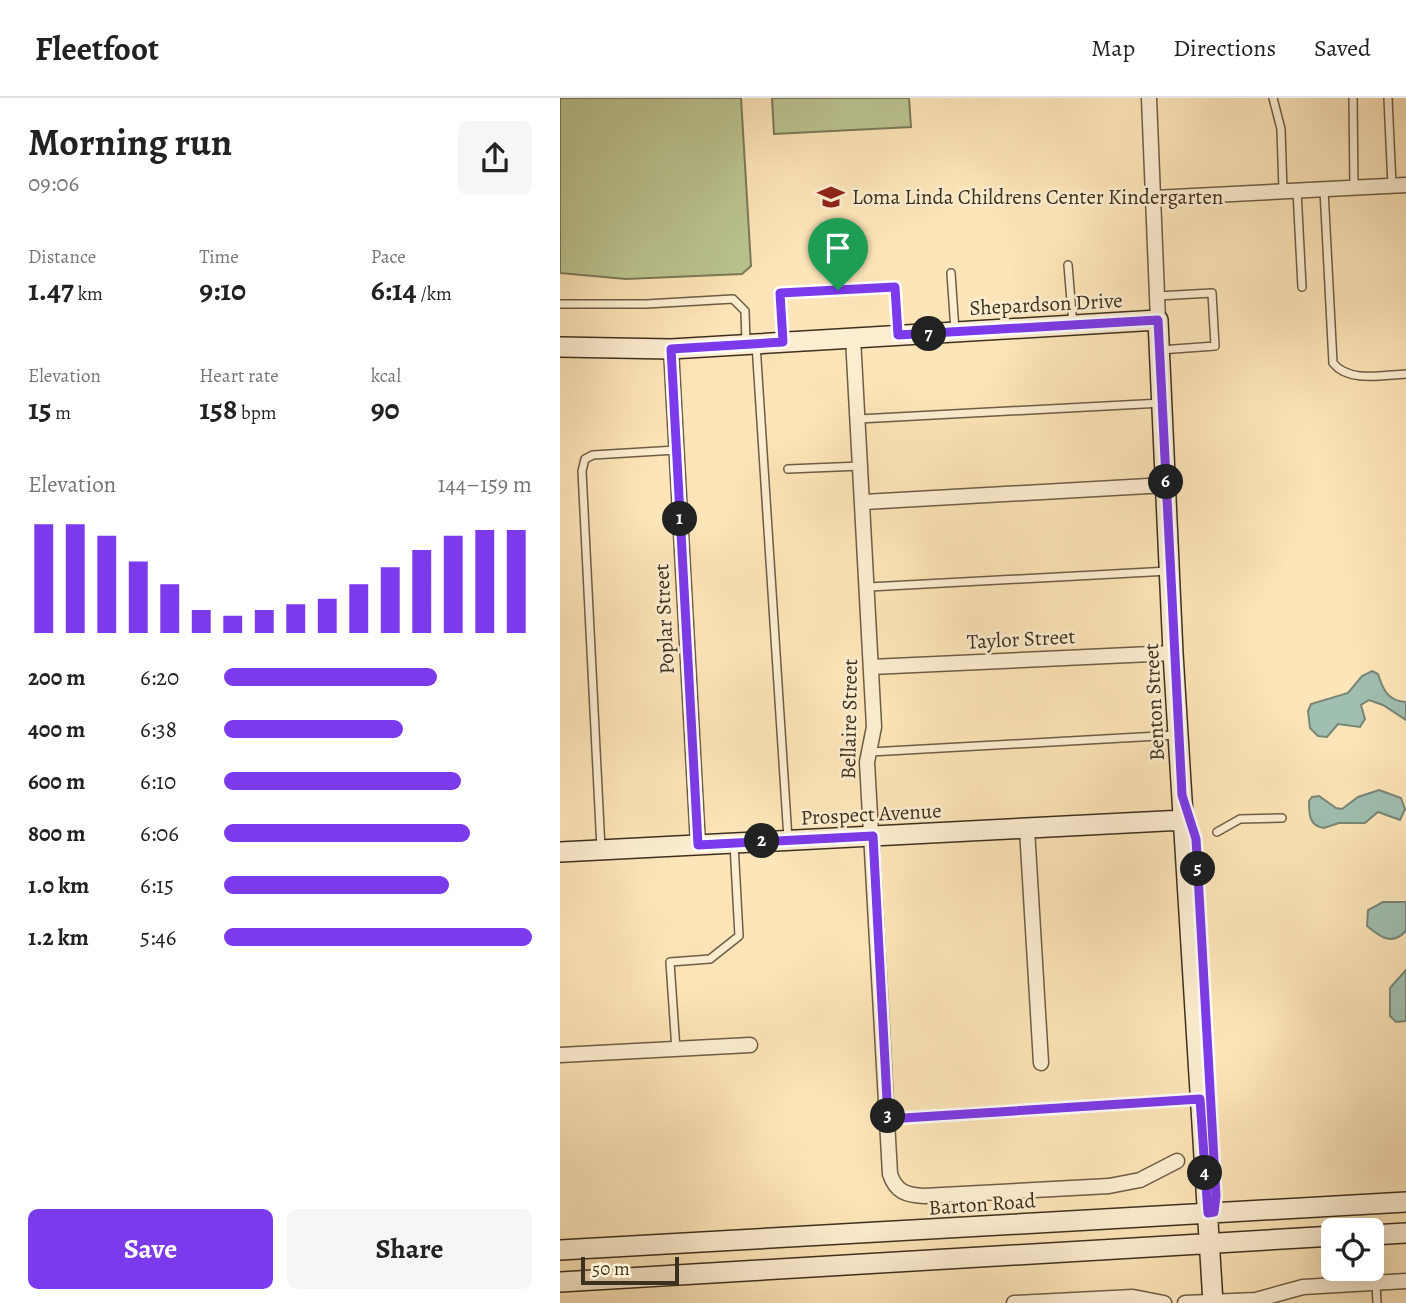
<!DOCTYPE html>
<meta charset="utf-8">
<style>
body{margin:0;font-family:Alegreya,serif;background:#f6f6f6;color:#222;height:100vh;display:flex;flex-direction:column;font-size:26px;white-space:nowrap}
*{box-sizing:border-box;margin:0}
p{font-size:23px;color:#767676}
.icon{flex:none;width:38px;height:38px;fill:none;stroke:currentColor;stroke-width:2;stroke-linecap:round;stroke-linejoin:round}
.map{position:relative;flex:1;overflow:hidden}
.sheet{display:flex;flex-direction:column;background:#fff;width:560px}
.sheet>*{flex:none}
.fabs{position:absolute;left:761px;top:1120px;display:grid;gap:14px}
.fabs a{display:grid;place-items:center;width:63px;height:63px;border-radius:10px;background:#fff;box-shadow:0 7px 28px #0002;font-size:35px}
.scale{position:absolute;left:21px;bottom:18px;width:98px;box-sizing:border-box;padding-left:7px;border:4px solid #3e301e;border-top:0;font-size:19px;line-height:24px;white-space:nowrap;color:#3e301e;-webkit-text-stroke:5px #fdeed1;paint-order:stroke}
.pin{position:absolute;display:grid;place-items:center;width:60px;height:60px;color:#fff;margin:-72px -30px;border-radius:50% 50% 50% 0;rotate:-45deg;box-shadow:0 0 7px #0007}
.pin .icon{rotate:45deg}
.km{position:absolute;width:35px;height:35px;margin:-18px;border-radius:50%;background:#222;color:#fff;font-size:19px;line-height:35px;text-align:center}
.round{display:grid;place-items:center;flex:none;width:74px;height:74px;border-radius:10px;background:#f6f6f6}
.summary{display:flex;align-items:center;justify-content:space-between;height:119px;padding:0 28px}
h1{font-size:38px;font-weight:700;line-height:52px}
.metrics{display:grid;grid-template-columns:repeat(3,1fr);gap:10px;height:119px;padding:7px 28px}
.metrics div{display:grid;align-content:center}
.metrics b{font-size:30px;font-weight:700}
.metrics small{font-size:19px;font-weight:400}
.metrics p{font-size:19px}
.chart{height:196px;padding:14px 28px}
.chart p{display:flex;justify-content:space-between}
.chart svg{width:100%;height:126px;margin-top:7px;stroke:#7c3aed;stroke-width:6}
.action{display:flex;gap:14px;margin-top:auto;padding:14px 28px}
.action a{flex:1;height:80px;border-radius:10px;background:#7c3aed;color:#fff;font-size:28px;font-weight:700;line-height:80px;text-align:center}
.action a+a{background:#f6f6f6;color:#222}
ul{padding:0 28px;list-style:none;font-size:23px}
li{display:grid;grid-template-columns:112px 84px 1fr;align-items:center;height:52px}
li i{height:18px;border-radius:9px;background:#7c3aed}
header{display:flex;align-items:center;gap:42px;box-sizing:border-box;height:98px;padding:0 35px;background:#fff;border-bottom:2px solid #e0e0e0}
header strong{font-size:33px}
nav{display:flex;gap:38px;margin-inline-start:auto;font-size:24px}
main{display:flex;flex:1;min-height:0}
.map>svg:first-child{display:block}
.green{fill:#bbc592;stroke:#7c7a58;stroke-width:2}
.water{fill:#9fbfb1;stroke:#788676;stroke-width:2}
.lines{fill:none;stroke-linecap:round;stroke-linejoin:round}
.lane-casing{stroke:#6e5d44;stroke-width:10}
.street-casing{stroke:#6e5d44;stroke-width:17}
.secondary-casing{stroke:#3e301e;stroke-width:22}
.lane{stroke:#fdeed1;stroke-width:7}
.street{stroke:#fdeed1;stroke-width:14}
.secondary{stroke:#fdeed1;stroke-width:19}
.route-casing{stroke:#fff;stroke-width:14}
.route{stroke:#7c3aed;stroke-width:9}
.labels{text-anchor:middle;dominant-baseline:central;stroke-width:5;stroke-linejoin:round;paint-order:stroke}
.poi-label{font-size:21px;fill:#3e301e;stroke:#fdeed1;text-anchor:start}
.street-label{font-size:21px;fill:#3e301e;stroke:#fdeed1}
</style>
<header>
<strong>Fleetfoot</strong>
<nav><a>Map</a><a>Directions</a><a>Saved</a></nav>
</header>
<main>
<section class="sheet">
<div class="summary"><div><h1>Morning run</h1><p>09:06</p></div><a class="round"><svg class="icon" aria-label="share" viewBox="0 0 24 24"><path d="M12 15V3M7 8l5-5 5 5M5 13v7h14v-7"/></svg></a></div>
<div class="metrics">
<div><p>Distance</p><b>1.47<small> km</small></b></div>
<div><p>Time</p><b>9:10</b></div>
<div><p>Pace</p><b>6:14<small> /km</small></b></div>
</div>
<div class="metrics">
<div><p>Elevation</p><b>15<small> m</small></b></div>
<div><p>Heart rate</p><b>158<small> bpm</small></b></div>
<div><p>kcal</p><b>90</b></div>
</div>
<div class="chart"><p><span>Elevation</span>144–159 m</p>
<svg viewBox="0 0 160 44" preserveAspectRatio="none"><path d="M5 44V6M15 44V6M25 44V10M35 44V19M45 44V27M55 44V36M65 44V38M75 44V36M85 44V34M95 44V32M105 44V27M115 44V21M125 44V15M135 44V10M145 44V8M155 44V8"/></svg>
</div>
<ul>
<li><b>200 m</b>6:20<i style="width:69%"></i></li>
<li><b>400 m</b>6:38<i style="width:58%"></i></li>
<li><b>600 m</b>6:10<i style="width:77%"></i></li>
<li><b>800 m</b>6:06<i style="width:80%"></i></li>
<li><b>1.0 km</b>6:15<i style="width:73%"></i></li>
<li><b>1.2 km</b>5:46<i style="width:100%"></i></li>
</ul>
<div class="action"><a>Save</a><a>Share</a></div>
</section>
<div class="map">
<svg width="846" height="1205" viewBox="0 0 846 1205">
<rect width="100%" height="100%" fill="#fce5b8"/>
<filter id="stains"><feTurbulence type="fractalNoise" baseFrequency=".00286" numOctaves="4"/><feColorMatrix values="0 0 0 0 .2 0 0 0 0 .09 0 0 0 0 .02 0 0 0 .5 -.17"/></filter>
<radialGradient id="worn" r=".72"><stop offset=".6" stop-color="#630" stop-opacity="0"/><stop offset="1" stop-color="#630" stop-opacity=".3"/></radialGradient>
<!-- green -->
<path class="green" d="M 0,0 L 181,0 L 191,168 L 182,176 L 66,181 L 0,175 Z
M 212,0 L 349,0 L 351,29 L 214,36 Z"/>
<!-- water -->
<path class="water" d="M 812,573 L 818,576 C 823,592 828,603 846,604 L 846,622 L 823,607 L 809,602 L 801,607 L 805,621 L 800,629 L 778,626 L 767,639 L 758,638 L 750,630 L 748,613 L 751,606 L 788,595 L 802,578 Z
M 819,692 L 841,700 L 845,711 L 840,722 L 818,714 L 805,725 L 779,725 L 764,730 C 749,728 749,716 749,703 L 752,699 L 759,698 L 776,710 L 782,711 L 798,699 Z
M 823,804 L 846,804 L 846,833 C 832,848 820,839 807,828 L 808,812 Z
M 846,872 L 846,923 L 836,924 L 830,918 L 830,890 Z"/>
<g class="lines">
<defs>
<path id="lane" d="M 713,0 L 721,31 L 723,93
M 793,0 L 794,89
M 828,0 L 832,88
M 764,92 L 773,265 C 789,285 823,277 846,276
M 737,93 L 742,189
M 508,167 L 513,227
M 391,175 L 395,233
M 597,198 L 652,195 L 655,248 L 600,252
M 0,206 L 86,206 L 173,201 L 185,213 L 186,245
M 223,243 L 220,195 L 335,189 L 338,237
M 196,246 L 228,741
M 299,321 L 602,305
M 228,371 L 301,368
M 309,489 L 609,473
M 310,654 L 616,637
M 630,718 L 637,741 L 652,1034
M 657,734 L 680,721 L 722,720
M 41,751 L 22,373 L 25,361 L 33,357 L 116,352
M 116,952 L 110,864 L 150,861 L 179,838 L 174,746
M 328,1021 L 638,1002
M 655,1081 L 656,1107
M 816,1185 L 817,1205"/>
<path id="street" d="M 589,0 L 598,222
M 594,100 L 846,87
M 293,240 L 314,629 L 307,664 L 330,1076 C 336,1094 346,1097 364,1098 L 549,1088 L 580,1082 L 617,1063
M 111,251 L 138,747
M 304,404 L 606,387
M 311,569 L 613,555
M 467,731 L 481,965
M 0,957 L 190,947
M 454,1205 L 573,1199 L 604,1205
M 625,1205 L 696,1202 L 743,1189 L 846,1183"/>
<path id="secondary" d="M 0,249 L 111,251 L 598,222 L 613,555 L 653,1205
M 0,754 L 624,722
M 812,1137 L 846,1135
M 0,1152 L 846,1104
M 0,1184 L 774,1138"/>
</defs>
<!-- lane casing -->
<use href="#lane" class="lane-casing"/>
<!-- street casing -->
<use href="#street" class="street-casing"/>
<!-- secondary casing -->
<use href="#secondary" class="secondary-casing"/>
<!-- lane -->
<use href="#lane" class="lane"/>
<!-- street -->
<use href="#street" class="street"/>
<!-- secondary -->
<use href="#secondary" class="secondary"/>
</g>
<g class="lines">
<defs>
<path id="route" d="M 335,189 L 338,237 L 598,222 L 622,697 L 636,741 L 656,1098 L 654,1114 L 648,1115 L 640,1001 L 328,1021 L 313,738 L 138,747 L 111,251 L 223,244 L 220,195 Z"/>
</defs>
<!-- route casing -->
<use href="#route" class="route-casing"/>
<!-- route -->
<use href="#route" class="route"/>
</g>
<!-- icons -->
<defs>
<symbol id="school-bare" viewBox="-9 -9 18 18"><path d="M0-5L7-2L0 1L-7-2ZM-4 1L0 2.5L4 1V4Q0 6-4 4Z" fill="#8f2418" stroke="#fdeed1" stroke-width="2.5" paint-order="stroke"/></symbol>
</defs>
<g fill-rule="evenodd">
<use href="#school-bare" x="252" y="80" width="38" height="38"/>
</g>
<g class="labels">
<!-- poi labels -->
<g class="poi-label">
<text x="292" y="99">Loma Linda Childrens Center Kindergarten</text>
</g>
<!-- street labels -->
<g class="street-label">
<text transform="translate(486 206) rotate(-3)">Shepardson Drive</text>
<text transform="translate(104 521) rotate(-93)">Poplar Street</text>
<text transform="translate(461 541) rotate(-3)">Taylor Street</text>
<text transform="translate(594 604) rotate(-93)">Benton Street</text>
<text transform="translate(289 621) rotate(-89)">Bellaire Street</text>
<text transform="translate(311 716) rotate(-3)">Prospect Avenue</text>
<text transform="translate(422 1106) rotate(-4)">Barton Road</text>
</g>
</g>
<rect width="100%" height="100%" filter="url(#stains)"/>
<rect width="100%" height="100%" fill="url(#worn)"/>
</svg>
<div class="fabs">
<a><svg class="icon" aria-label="locate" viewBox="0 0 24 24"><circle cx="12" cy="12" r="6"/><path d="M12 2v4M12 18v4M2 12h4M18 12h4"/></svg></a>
</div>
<div class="scale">50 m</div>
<div class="pin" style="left:278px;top:192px;background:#1e9e55"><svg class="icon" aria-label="arrive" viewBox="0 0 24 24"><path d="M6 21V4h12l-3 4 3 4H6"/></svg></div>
<b class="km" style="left:120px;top:421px">1</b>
<b class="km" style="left:202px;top:743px">2</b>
<b class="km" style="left:328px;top:1018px">3</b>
<b class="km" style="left:645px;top:1075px">4</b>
<b class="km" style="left:638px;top:771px">5</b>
<b class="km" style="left:606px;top:384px">6</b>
<b class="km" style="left:369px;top:236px">7</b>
</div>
</main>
